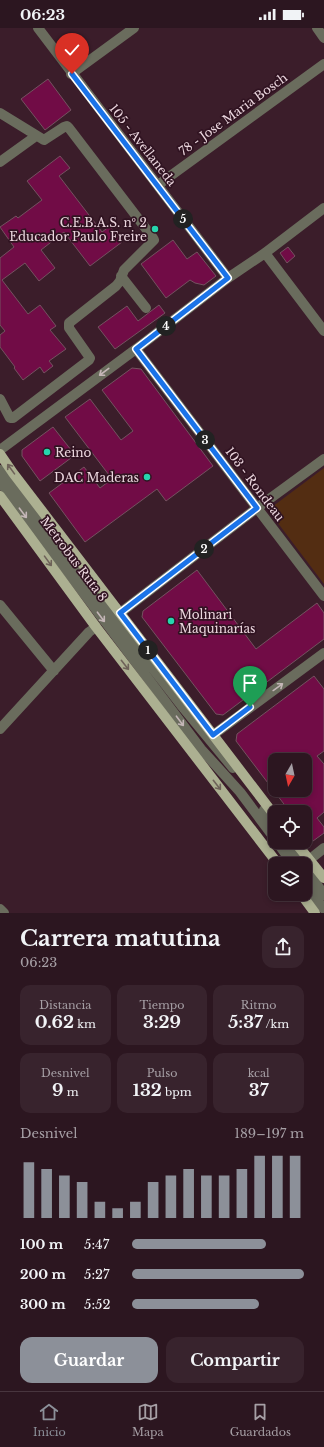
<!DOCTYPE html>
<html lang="es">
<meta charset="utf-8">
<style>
body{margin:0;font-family:"Libre Baskerville",serif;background:#38232d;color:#f1f3f6;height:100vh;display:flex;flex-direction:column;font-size:15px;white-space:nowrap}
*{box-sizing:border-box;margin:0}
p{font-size:13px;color:#a69fa5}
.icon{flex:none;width:22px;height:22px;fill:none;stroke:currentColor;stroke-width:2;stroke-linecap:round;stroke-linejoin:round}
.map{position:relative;height:885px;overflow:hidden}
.drawer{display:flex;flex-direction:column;background:#2c1620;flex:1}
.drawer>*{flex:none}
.needle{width:26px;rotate:189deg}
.fabs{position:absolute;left:268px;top:725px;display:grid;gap:8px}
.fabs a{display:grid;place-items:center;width:44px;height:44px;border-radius:8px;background:#2c1620;box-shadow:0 2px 6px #0003,0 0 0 1px #48353e;font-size:20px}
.pin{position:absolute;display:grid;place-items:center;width:34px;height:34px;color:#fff;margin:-41px -17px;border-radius:50% 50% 50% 0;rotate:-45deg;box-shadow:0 0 4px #0007}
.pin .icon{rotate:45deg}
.km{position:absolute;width:20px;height:20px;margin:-10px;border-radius:50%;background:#222;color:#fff;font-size:11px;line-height:20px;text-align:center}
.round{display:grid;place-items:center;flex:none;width:42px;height:42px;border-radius:12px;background:#38232d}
.headline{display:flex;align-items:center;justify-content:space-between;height:68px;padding:0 20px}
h1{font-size:22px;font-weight:800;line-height:30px}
.metrics{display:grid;grid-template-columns:repeat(3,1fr);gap:6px;height:68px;padding:4px 20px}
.metrics div{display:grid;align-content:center;border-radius:10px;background:#38232d;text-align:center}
.metrics b{font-size:17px;font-weight:800}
.metrics small{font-size:11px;font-weight:400}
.metrics p{font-size:11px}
.chart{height:112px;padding:8px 20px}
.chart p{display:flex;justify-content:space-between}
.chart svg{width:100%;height:72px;margin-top:4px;stroke:#8c9099;stroke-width:6}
.cta{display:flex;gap:8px;margin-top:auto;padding:8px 20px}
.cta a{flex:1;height:46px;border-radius:12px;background:#8c9099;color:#fff;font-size:16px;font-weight:800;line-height:46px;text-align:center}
.cta a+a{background:#38232d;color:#f1f3f6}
ul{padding:0 20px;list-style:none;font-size:13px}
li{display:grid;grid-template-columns:64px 48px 1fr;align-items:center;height:30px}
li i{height:10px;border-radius:5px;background:#8c9099}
.status{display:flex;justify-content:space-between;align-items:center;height:28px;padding:0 20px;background:#2c1620;direction:ltr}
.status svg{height:11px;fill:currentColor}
.tabs{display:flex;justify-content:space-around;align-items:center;height:56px;border-top:1px solid #48353e;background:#2c1620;font-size:11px;color:#a69fa5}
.tabs a{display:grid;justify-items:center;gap:2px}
.tabs .active{color:#8c9099}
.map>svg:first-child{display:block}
.green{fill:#532d12}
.building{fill:#710c46;stroke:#745260;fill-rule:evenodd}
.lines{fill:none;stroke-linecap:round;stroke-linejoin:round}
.minor{stroke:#6a6c5d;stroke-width:10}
.major{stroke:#acb091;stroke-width:10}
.oneway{stroke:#c4b6b7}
.oneway2{stroke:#6e6259}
.route-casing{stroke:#fff;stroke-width:8}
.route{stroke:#1a73e8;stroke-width:5}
.poi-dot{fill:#26d5ae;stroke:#301321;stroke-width:1.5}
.labels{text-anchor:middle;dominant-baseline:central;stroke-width:3.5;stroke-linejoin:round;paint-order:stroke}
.street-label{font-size:12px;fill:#ebd6de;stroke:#301321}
.poi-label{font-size:12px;fill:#ebd6de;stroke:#301321;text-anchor:end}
</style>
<div class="status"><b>06:23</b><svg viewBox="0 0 49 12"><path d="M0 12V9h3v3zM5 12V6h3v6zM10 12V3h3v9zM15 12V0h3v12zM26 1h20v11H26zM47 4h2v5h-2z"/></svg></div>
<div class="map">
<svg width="324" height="885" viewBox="0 0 324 885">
<rect width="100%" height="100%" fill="#3b1d2a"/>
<!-- green -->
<path class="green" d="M 324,440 L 324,556 L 268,482 Z"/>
<!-- building -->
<path class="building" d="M 48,51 L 71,82 L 45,102 L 21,71 Z
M 60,128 L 70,140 L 59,148 L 102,204 L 110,198 L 122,214 L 90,238 L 64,204 L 41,222 L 55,240 L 39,253 L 25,235 L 2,252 L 28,286 L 40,277 L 56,298 L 50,302 L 66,321 L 49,333 L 53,338 L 44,345 L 40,339 L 23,352 L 14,340 L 15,339 L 0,319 L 0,307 L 5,303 L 0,297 L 0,230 L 14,219 L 0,199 L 16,188 L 18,190 L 42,172 L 27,153 Z
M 173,212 L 187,231 L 197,224 L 216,248 L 204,257 L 195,255 L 190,252 L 166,270 L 141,236 Z
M 288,219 L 295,228 L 287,235 L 280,225 Z
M 159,277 L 165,285 L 115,321 L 98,299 L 127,278 L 138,293 Z
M 132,340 L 141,341 L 213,438 L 166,473 L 157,461 L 85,514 L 49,465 L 84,439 L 100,460 L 112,451 L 65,389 L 90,371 L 121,412 L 133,403 L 102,362 Z
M 53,399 L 75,427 L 40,453 L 22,428 L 22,422 Z
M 197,542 L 256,621 L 317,575 L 324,585 L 324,611 L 223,687 L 216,686 L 142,589 L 143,583 Z
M 314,648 L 324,661 L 324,723 L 317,728 L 324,736 L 324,784 L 317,790 L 324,799 L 324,805 L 313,813 L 305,803 L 305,784 L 290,784 L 236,713 L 237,706 ZM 275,732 L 305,732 L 305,762 L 275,762 Z"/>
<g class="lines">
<!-- minor -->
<path class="minor" d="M 38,0 L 228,250
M 317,0 L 324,10
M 71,46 L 134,0
M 0,85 L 44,112 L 64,99 L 67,98 L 69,100 L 153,210 L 154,212 L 124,242 L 120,253 L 116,258 L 69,295 L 69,300 L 90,330 L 89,332 L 13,390 L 10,390 L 0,371
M 0,134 L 36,108
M 158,157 L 324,36
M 265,225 L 324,303
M 121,248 L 146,280
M 136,321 L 324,568
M 0,422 L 136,321 L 228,250 L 265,225 L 324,180
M 0,442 L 181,677 L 233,740
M 0,454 L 201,721 L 240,764 L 275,811
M 0,577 L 54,643
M 120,585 L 257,480 L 324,431
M 0,701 L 89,604 L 96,599
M 213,707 L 324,625
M 264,782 L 275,796
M 277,814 L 293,836
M 289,814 L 303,836
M 304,836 L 324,820
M 305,839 L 324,867
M 305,856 L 324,881
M 0,881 L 4,885"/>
<!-- major -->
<path class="major" d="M 0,426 L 13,445 L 275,788
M 0,468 L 96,599 L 278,836
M 295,814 L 324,850
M 301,866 L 315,885"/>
</g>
<!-- one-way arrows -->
<defs><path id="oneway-shaft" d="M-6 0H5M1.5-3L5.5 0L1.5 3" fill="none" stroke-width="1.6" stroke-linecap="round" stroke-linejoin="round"/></defs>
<g class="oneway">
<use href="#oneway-shaft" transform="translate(104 344) rotate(143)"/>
<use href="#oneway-shaft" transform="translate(23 485) rotate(53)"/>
<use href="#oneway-shaft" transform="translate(101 589) rotate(53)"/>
<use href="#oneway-shaft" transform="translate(278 659) rotate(-36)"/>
<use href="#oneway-shaft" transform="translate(180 693) rotate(53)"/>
</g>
<g class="oneway2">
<use href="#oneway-shaft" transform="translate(11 441) rotate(-126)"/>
<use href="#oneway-shaft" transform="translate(48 533) rotate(54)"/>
<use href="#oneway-shaft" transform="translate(125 637) rotate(52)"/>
<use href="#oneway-shaft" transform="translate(217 757) rotate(52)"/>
</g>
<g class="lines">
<defs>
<path id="route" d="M 72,46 L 228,250 L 136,321 L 257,480 L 120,585 L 213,707 L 250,679"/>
</defs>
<!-- route casing -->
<use href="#route" class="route-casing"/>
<!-- route -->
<use href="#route" class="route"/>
</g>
<!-- markers -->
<g class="poi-dot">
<circle cx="155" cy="201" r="4"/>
<circle cx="47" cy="424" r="4"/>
<circle cx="147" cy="449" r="4"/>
<circle cx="171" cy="593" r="4"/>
</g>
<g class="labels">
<!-- street labels -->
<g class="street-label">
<text transform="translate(233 86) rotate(-36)">78 - Jose Maria Bosch</text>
<text transform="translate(143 117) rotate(52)">105 - Avellaneda</text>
<text transform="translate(255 456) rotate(53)">103 - Rondeau</text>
<text transform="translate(74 531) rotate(53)">Metrobus Ruta 8</text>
</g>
<!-- poi labels -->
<g class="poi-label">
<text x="147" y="194">C.E.B.A.S. nº 2<tspan x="147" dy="14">Educador Paulo Freire</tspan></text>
<text x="55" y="424" text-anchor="start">Reino</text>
<text x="139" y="449">DAC Maderas</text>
<text x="179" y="586" text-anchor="start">Molinari<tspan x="179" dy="14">Maquinarías</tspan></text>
</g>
</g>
</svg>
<div class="fabs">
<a><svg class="needle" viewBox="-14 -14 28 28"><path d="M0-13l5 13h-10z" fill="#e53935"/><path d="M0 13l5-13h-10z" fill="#a69fa5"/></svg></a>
<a><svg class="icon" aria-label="locate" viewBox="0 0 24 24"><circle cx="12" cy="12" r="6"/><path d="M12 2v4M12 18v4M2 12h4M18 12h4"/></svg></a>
<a><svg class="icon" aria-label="layers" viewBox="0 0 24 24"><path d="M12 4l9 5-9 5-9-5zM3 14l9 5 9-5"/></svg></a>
</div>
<div class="pin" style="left:250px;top:679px;background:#1e9e55"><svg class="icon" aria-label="arrive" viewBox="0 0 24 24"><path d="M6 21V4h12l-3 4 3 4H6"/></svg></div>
<div class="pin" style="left:72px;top:46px;background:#d93025"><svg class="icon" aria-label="check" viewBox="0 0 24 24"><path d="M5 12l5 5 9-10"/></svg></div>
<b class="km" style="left:148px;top:622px">1</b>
<b class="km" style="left:204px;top:521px">2</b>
<b class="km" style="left:205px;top:412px">3</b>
<b class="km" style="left:166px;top:298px">4</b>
<b class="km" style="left:183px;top:191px">5</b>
</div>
<section class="drawer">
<div class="headline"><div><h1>Carrera matutina</h1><p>06:23</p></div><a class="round"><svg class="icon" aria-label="share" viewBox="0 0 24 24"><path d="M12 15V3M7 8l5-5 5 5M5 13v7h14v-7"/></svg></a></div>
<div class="metrics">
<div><p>Distancia</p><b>0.62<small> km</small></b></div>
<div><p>Tiempo</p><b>3:29</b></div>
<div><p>Ritmo</p><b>5:37<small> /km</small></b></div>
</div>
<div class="metrics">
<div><p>Desnivel</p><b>9<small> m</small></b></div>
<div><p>Pulso</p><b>132<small> bpm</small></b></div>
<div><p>kcal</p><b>37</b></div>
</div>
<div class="chart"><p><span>Desnivel</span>189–197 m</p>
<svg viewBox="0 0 160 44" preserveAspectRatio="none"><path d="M5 44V10M15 44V14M25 44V18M35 44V22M45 44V34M55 44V38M65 44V34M75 44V22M85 44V18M95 44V14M105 44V18M115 44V18M125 44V14M135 44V6M145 44V6M155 44V6"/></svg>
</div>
<ul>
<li><b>100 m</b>5:47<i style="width:78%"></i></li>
<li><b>200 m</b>5:27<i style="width:100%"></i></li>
<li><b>300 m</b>5:52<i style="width:74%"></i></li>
</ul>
<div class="cta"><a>Guardar</a><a>Compartir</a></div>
</section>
<nav class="tabs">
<a class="active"><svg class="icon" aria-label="home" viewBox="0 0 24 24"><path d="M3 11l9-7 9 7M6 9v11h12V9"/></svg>Inicio</a>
<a><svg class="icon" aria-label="map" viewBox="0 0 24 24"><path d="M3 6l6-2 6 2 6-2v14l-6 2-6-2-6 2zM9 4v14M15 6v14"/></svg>Mapa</a>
<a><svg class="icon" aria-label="saved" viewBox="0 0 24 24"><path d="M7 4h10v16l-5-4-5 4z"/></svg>Guardados</a>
</nav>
